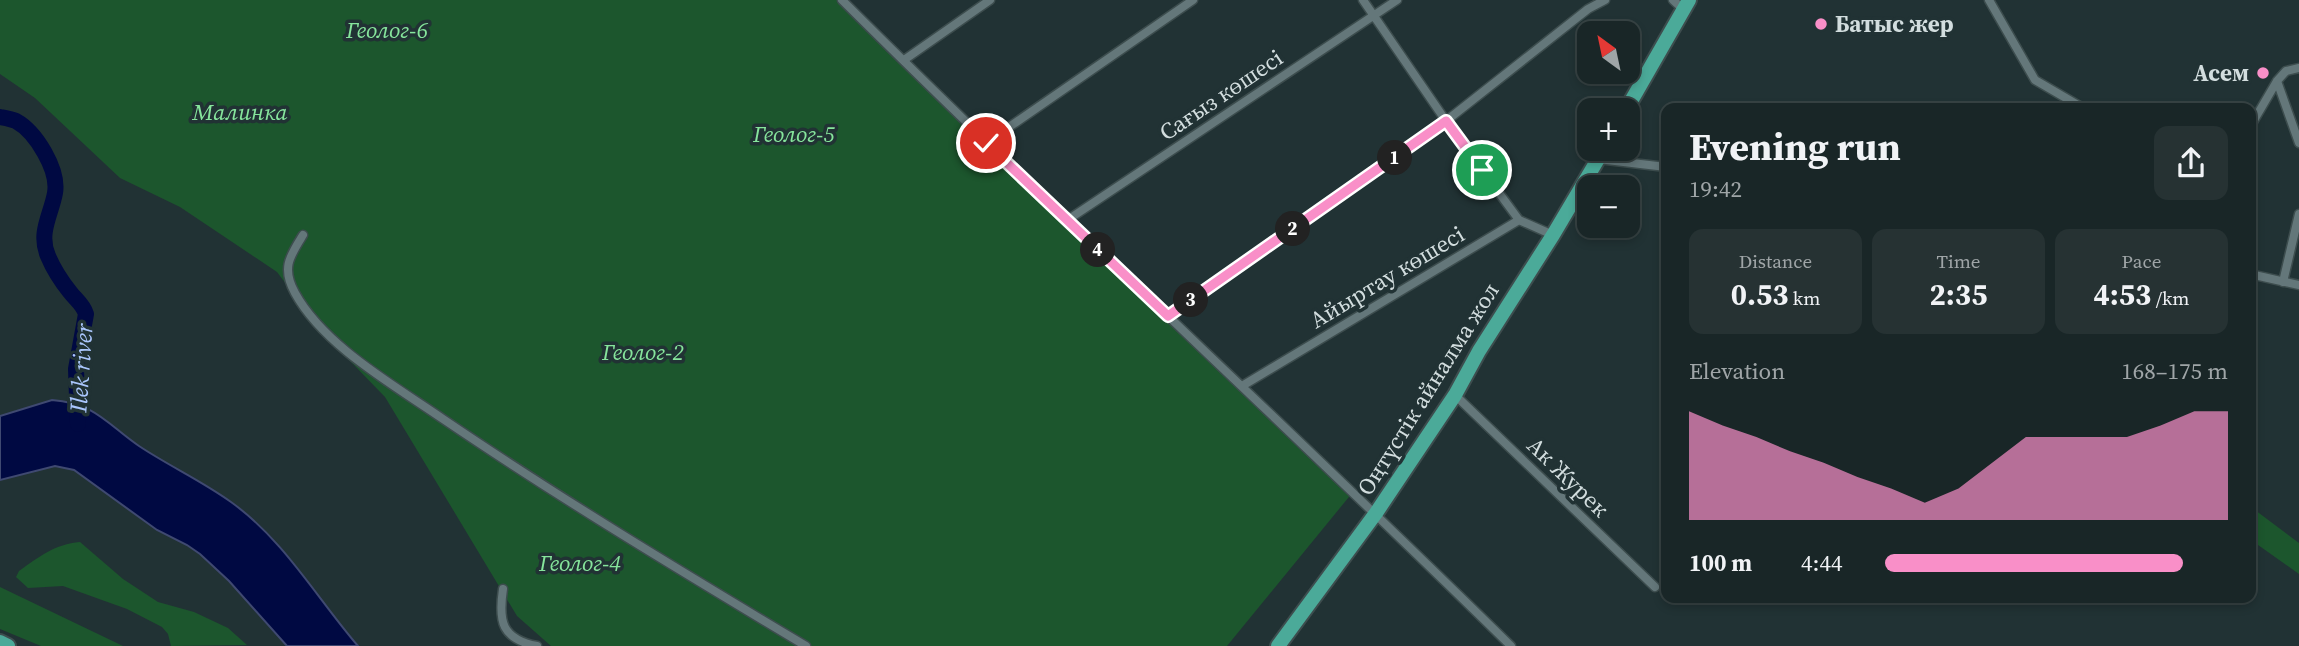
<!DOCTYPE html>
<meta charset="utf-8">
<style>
body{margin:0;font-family:"Source Serif 4",serif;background:#263233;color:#f1f3f6;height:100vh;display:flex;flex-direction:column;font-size:26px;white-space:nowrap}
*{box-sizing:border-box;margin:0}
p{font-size:23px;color:#9fa5a7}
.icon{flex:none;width:38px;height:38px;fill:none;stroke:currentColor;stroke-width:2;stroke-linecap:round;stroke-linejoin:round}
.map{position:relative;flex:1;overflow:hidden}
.drawer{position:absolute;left:1661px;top:103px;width:595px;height:500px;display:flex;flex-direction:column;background:#192627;border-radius:14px;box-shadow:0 4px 10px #0003,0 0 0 2px #374344}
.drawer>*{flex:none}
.needle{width:46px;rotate:327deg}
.buttons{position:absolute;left:1577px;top:21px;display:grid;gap:14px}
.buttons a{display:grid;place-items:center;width:63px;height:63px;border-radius:14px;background:#192627;box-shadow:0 4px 10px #0003,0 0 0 2px #374344;font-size:35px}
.pin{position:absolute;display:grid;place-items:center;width:60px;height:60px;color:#fff;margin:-30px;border:4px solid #fff;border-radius:50%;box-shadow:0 2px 7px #0007}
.km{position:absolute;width:35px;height:35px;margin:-18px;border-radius:50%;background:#222;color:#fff;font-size:19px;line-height:35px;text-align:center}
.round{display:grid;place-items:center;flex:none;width:74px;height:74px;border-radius:14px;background:#263233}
.head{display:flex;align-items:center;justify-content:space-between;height:119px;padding:0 28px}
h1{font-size:38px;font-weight:700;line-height:52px}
.metrics{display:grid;grid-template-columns:repeat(3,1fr);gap:10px;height:119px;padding:7px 28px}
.metrics div{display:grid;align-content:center;border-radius:14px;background:#263233;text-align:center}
.metrics b{font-size:30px;font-weight:700}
.metrics small{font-size:19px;font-weight:400}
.metrics p{font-size:19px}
.chart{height:196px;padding:14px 28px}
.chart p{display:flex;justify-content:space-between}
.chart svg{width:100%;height:126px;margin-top:7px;fill:#f98fc8;opacity:.7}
ul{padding:0 28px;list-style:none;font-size:23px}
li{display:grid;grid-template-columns:112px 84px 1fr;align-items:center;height:52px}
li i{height:18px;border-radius:9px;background:#f98fc8}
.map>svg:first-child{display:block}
.green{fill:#1c562d}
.water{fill:#000942;stroke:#3f4971;stroke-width:2}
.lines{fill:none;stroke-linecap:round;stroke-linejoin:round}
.river{stroke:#000942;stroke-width:16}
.minor-casing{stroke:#3d4d4e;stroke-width:11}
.trunk-casing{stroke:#3d4d4e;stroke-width:18}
.minor{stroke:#64777a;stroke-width:8}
.trunk{stroke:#4baa99;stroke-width:14}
.route-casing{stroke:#fff;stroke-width:14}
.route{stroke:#f98fc8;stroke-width:9}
.poi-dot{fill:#f98fc8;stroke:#213234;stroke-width:2.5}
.labels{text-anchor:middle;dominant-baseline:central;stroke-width:7;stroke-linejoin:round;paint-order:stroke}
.poi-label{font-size:23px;font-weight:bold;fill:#d2ddde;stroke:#213234;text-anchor:start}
.park-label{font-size:23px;font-style:italic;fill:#86e59c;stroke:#213234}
.street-label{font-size:23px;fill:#d2ddde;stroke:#213234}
.water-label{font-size:24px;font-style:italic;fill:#aac6fc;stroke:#213234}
</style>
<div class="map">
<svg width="2299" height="646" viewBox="0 0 2299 646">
<rect width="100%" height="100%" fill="#213234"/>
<!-- green -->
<path class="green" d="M 0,0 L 844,0 L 1353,492 L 1227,646 L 551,646 L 517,616 L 385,397 L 323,333 L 277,272 L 180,207 L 120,178 L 35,98 L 0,74 Z
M 2251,507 L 2299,543 L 2299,574 L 2251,540 Z
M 80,542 L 123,579 L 158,602 L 194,612 L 228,628 L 247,645 L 171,646 L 168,634 L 162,627 L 127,609 L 63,586 L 28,588 L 16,577 L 19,571 C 39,557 55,544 80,542 Z
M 0,587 L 123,646 L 41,646 L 0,629 Z"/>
<!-- water -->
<path class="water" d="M 52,400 C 95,403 107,424 139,446 C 169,466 202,481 231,502 C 284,540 316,597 358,646 L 287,646 L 229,581 L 200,554 L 187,545 L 157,530 L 74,470 L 55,466 L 0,480 L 0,416 Z"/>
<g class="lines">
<!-- river -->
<path class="river" d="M 0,117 C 5,118 11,119 16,121 C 36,132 59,170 55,193 C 51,215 38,233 48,256 C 53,268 62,282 70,292 C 76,300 83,304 86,314 L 76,369 L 78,424"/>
<defs>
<path id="minor" d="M 842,0 C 1062,219 1290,429 1511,646
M 1363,0 L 1446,121 L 1519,220
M 1673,0 L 1684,10
M 1989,0 L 2035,80 L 2083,108
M 904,60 L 990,0
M 2277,81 L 2299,143
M 2250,127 L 2277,81 L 2286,71 L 2299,68
M 986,143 L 1193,0
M 1598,159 L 1666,167
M 1066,221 L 1397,0
M 303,235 C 290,256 281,268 295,293 C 324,346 394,385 443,419 C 561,499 684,573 806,646
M 2250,274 L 2299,285
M 2283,282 L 2299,214
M 1168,316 L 1446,121 L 1588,9 L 1605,0
M 1242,386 L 1519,220 L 1553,235
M 1455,395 L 1655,587
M 503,589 C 498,622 502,639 537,646"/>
<path id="trunk" d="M 1626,110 L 1689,0
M 0,642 L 8,646
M 1278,646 L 1376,513 L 1455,395 L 1479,351 L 1553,235 L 1604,149"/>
</defs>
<!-- minor casing -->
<use href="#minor" class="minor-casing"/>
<!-- trunk casing -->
<use href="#trunk" class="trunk-casing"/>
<!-- minor -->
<use href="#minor" class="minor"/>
<!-- trunk -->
<use href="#trunk" class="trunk"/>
</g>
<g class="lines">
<defs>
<path id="route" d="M 986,143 L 1168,316 L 1446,121 L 1482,170"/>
</defs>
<!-- route casing -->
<use href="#route" class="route-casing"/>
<!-- route -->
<use href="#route" class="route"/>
</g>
<!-- markers -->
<g class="poi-dot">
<circle cx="1821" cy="24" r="7"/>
<circle cx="2263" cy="73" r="7"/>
</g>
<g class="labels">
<!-- poi labels -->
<g class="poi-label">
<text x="1835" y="24">Батыс жер</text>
<text x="2249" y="73" text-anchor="end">Асем</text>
</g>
<!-- park labels -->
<g class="park-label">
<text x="387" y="30">Геолог-6</text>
<text x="240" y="112">Малинка</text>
<text x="794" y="134">Геолог-5</text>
<text x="643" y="352">Геолог-2</text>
<text x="580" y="563">Геолог-4</text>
</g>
<!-- street labels -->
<g class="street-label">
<text transform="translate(1221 95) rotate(-34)">Сағыз көшесі</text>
<text transform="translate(1387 277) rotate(-31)">Айыртау көшесі</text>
<text transform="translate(1428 389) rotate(-58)">Оңтүстік айналма жол</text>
<text transform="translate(1568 477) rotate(44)">Ак Журек</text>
</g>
<!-- water labels -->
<g class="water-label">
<text transform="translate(81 368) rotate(-86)">Ilek river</text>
</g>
</g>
</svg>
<div class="buttons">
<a><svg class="needle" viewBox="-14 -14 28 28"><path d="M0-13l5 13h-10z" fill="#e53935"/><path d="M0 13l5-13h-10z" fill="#9fa5a7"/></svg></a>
<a>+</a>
<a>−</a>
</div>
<div class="pin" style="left:1482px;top:170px;background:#1e9e55"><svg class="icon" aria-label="arrive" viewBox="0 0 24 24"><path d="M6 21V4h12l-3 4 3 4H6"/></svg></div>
<div class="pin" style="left:986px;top:143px;background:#d93025"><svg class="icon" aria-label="check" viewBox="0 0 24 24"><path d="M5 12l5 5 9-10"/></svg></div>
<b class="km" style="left:1395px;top:158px">1</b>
<b class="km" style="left:1293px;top:229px">2</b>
<b class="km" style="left:1191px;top:300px">3</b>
<b class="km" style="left:1098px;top:250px">4</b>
<section class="drawer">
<div class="head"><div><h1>Evening run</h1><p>19:42</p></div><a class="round"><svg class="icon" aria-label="share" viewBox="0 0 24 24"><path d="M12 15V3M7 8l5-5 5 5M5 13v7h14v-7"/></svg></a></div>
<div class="metrics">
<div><p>Distance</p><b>0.53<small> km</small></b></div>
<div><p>Time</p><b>2:35</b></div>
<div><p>Pace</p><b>4:53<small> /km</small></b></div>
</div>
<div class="chart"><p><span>Elevation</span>168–175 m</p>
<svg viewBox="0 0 160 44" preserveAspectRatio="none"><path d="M0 44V6L10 11L20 15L30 20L40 24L50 29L60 33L70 38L80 33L90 24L100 15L110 15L120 15L130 15L140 11L150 6L160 6V44z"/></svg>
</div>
<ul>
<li><b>100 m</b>4:44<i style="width:87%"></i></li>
</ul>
</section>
</div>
